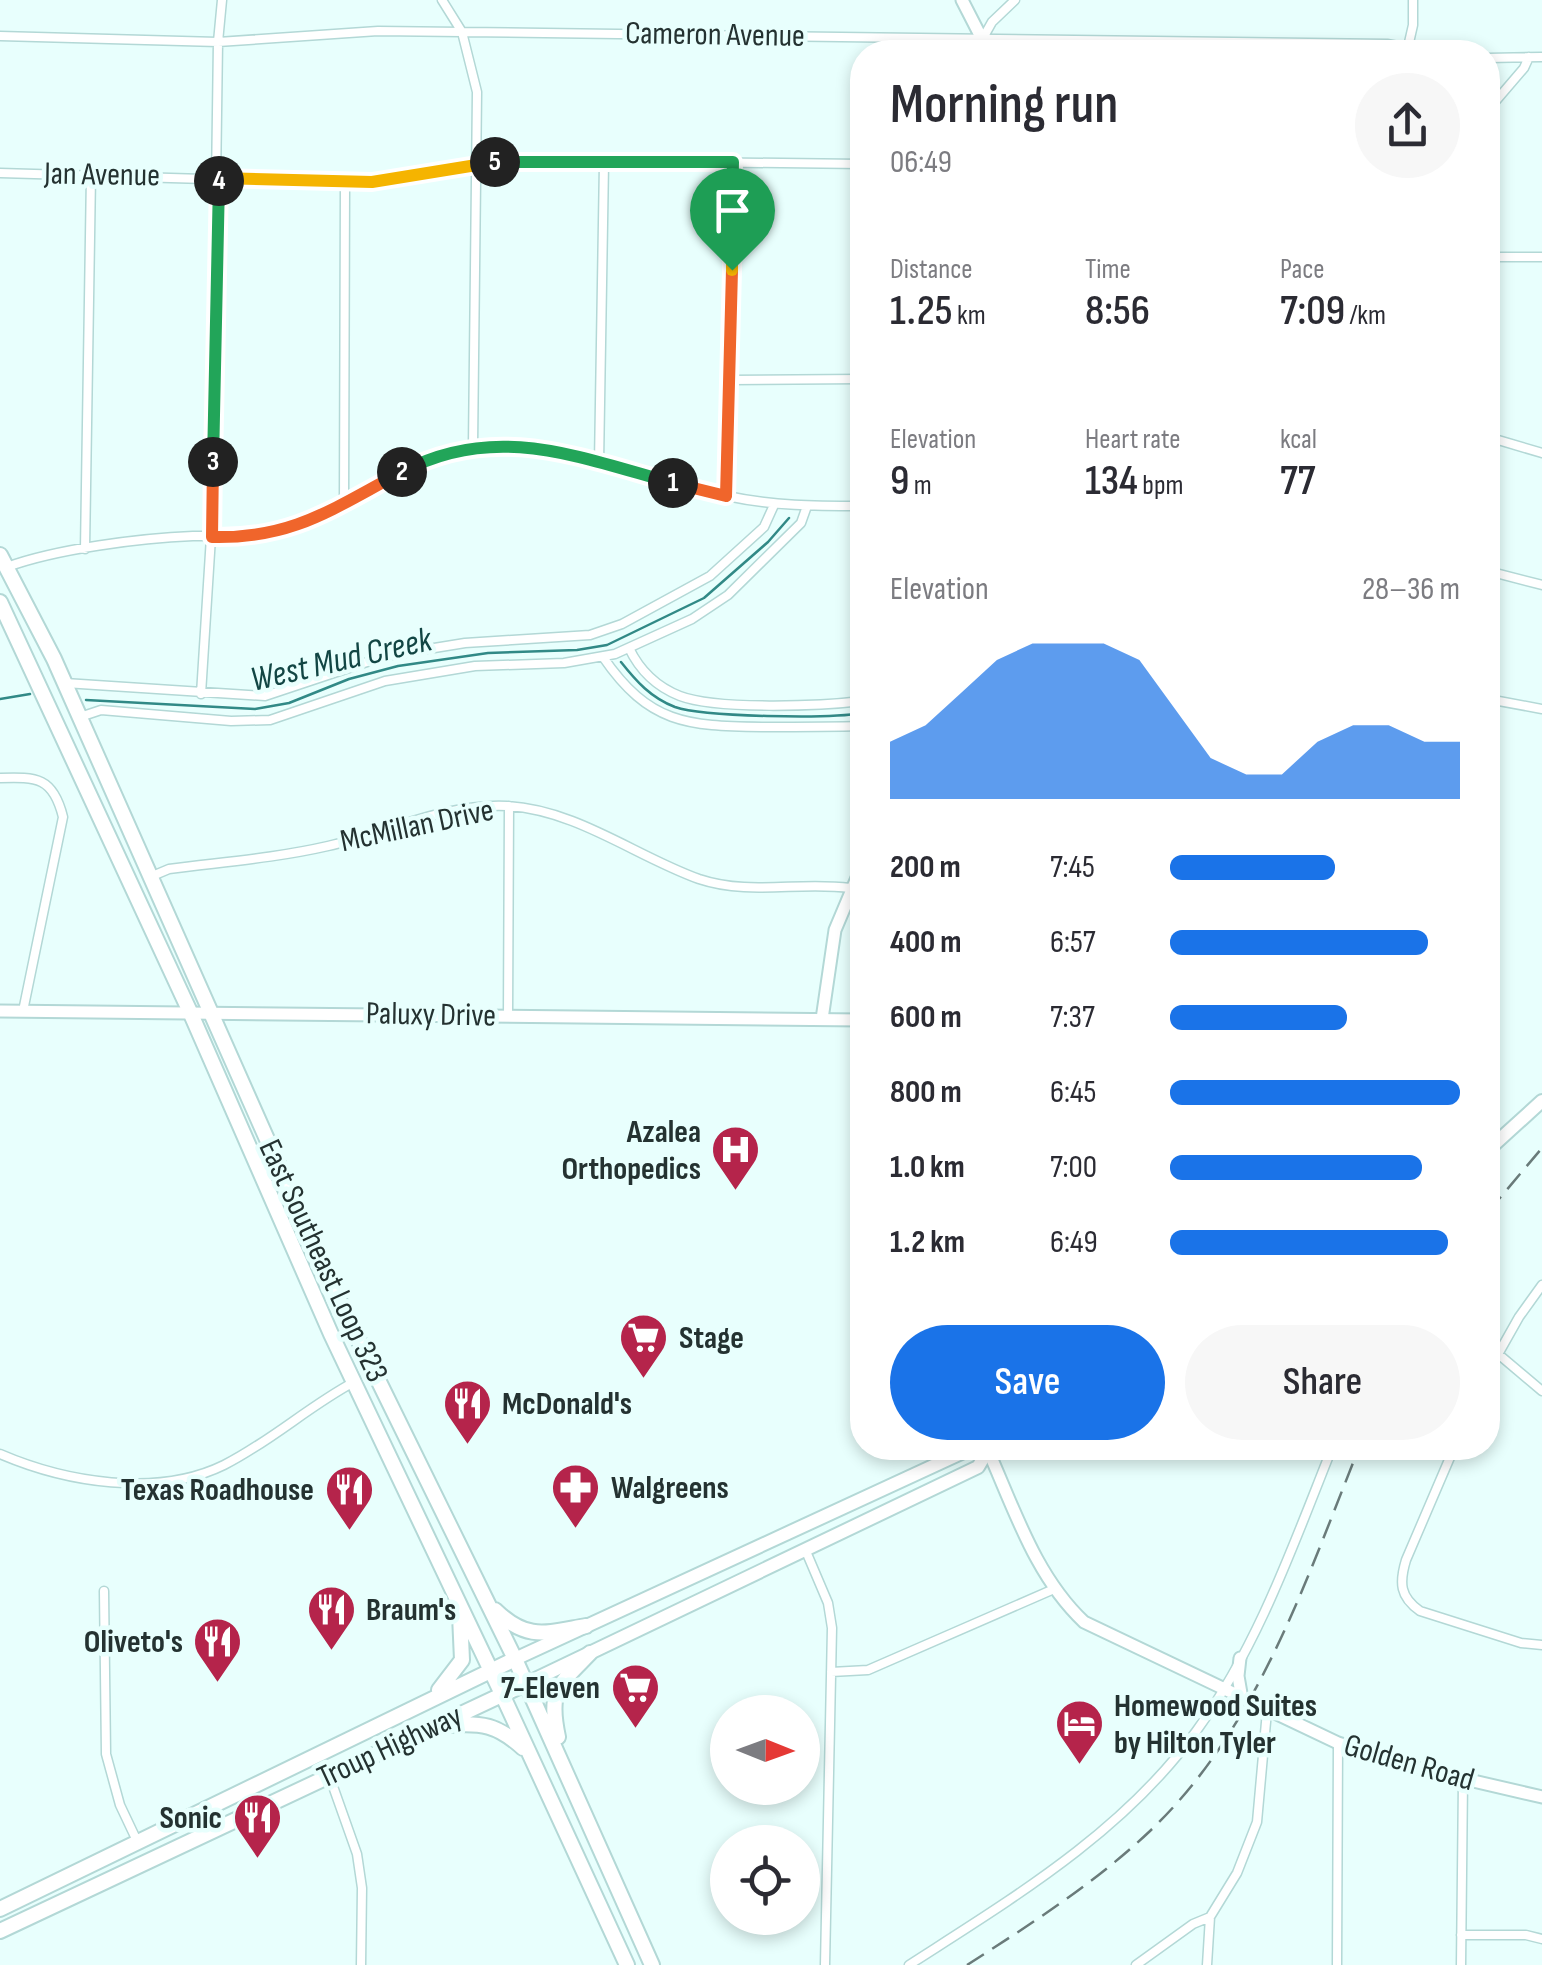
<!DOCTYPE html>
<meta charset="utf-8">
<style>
body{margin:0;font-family:"Sofia Sans Condensed",sans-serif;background:#f7f7f7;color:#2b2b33;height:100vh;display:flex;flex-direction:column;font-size:38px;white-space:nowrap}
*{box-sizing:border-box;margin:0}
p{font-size:32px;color:#7c7c81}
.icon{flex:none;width:55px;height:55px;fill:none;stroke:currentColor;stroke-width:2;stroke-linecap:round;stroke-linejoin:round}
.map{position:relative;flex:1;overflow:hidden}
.panel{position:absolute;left:850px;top:40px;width:650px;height:1420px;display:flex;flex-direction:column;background:#fff;border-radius:40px;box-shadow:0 5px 15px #0003}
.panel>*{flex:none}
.needle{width:65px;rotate:91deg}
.controls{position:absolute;left:710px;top:1695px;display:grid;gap:20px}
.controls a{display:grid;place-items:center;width:110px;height:110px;border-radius:50%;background:#fff;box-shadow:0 5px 15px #0003;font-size:50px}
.pin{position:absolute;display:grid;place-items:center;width:85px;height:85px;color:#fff;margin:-102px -42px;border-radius:50% 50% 50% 0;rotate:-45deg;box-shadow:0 0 10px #0007}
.pin .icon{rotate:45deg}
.km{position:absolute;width:50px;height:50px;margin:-25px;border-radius:50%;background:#222;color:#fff;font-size:28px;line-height:50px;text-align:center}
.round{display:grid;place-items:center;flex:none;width:105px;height:105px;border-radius:52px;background:#f7f7f7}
.headline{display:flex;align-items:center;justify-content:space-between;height:170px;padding:0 40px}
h1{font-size:55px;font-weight:600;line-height:75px}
.figures{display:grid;grid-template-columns:repeat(3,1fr);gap:15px;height:170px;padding:10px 40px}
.figures div{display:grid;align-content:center}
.figures b{font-size:42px;font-weight:600}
.figures small{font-size:28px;font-weight:400}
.figures p{font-size:28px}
.chart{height:280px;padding:20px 40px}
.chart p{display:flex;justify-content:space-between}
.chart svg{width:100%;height:180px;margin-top:10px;fill:#1a73e8;opacity:.7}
.action{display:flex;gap:20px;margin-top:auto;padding:20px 40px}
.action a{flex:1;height:115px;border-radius:60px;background:#1a73e8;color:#fff;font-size:40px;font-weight:600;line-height:115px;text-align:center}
.action a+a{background:#f7f7f7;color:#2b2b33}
ul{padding:0 40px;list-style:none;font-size:32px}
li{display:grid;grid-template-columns:160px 120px 1fr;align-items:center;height:75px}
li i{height:25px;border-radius:12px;background:#1a73e8}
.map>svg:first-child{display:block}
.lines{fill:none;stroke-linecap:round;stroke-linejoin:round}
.stream{stroke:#318986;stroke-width:2.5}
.street-casing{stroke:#b3d8d6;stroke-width:11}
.secondary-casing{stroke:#b3d8d6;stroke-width:15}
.primary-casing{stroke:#b3d8d6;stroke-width:16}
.highway-casing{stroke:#b3d8d6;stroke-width:18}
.street{stroke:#fff;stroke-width:8}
.secondary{stroke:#fff;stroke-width:11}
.primary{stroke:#fff;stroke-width:12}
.highway{stroke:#fff;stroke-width:14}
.rail{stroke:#6a7b7a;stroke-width:2.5;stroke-dasharray:20 10;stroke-linecap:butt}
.split-1-casing{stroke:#fff;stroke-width:20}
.split-2-casing{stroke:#fff;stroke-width:20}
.split-3-casing{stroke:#fff;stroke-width:20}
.split-4-casing{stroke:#fff;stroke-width:20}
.split-5-casing{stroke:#fff;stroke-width:20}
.split-6-casing{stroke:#fff;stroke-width:20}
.split-7-casing{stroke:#fff;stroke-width:20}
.split-1{stroke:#f0652b;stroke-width:12}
.split-2{stroke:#22a559;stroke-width:12}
.split-3{stroke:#f0652b;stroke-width:12}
.split-4{stroke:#22a559;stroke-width:12}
.split-5{stroke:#f5b400;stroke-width:12}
.split-6{stroke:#22a559;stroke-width:12}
.split-7{stroke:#f5b400;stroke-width:12}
.labels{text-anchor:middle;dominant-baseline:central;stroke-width:9;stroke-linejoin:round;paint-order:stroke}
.street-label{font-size:32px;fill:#243231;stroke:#e8fffd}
.poi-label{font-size:32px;font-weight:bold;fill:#243231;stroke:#e8fffd;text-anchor:end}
.water-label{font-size:35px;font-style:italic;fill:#124644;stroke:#e8fffd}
</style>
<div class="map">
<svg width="1542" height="1965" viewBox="0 0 1542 1965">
<rect width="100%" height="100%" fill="#e8fffd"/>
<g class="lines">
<!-- stream -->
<path class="stream" d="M 621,662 C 636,681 651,698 675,707 C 704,717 829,719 862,713
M 0,699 L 30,694
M 86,700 L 255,709 L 289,703 L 349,679 L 398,666 L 488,653 L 577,650 L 607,645 L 704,598 L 768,542 L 789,518"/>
<defs>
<path id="street" d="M 442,0 L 462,32 L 477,92 L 473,446
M 0,36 L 218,42 L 378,31 L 462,32 L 1387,44 L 1431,52
M 983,38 L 992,22 L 1015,0
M 1408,47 L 1413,25 L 1413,0
M 1488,58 L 1542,57
M 1488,110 L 1524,68 L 1529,57
M 0,173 L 345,183 L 372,182 L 511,160 L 862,164
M 1488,257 L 1542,257
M 730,380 L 862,379
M 1488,437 L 1542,453
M 599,463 L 604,163
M 726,496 L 733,162
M 344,504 L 345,183
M 85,549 L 91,175
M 7,567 C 56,549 141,538 193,536 C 227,535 258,539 291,529 C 366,505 422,440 506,446 C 582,451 653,481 727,496 C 773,506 816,506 862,506
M 1488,571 L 1542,585
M 629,648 C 640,671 657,687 680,696 C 717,710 821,706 862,701
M 603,657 C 649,724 687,726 762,727 C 796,727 829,727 862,726
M 65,683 L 265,696 L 385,656 L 465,643 L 590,635 L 622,624 L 710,576 L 764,527 L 774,505
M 201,694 L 211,537 L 218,42 L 222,0
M 1488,699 L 1542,709
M 80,717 L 101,710 L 231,721 L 270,720 L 385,681 L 475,666 L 564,663 L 615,654 L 692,619 L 728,595 L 801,523 L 807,506
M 0,778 C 37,777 53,777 63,817 L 23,1011
M 150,877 L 169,869 C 222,862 276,858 328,846 C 386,833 446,803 507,806 C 577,810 635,856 699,879 C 750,896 799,881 850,888
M 508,1016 L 509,806
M 1497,1353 L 1542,1391
M 1488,1372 L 1519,1317 L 1542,1285
M 1454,1448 L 1406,1560 C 1399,1583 1400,1597 1420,1611 L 1521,1643 L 1542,1645
M 0,1454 C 65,1482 157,1498 224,1465 C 270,1442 309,1406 354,1382
M 805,1549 L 828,1603 L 832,1628 L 825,1965
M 104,1591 L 106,1754 L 120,1805 L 138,1843
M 831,1672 L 868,1670 L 1054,1589
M 329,1775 L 357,1854 L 362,1888 L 361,1965
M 1461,1935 L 1526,1935 L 1542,1939
M 909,1965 C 1013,1898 1124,1832 1197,1730 C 1258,1646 1294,1543 1332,1448
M 1136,1965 L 1193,1924 L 1210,1917
M 1207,1965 L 1210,1917 L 1237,1873 L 1257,1822 L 1267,1711
M 1337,1965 L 1338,1743
M 1461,1965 L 1463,1780"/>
<path id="secondary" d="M 962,0 L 982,39 L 978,52
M 0,1011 L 862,1020
M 822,1019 L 835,930 L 862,866
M 987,1448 C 1014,1508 1035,1576 1084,1622 L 1338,1743 L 1409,1766 L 1542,1797
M 1240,1658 L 1238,1676 L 1242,1699"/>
<path id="primary" d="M 1488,1150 L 1542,1101
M 515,1659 L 970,1449 L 994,1448
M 525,1684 L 978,1467 L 988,1450"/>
<path id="highway" d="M 0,555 L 54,659 L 333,1288 L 515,1659 L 652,1965
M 0,602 L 191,1014 L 331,1334 L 502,1694 L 627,1965
M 495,1610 C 527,1641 545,1633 586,1626
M 439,1690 L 462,1660 L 460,1615
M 448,1725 C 481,1722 498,1725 523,1748
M 558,1737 C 548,1690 558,1686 590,1653
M 0,1909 L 515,1659
M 0,1931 L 525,1684"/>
</defs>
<!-- street casing -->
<use href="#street" class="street-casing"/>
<!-- secondary casing -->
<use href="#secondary" class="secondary-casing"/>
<!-- primary casing -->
<use href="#primary" class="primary-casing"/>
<!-- highway casing -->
<use href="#highway" class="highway-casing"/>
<!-- street -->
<use href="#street" class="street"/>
<!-- secondary -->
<use href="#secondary" class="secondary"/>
<!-- primary -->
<use href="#primary" class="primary"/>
<!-- highway -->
<use href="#highway" class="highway"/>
<!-- rail -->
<path class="rail" d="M 1488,1212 L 1542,1148
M 967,1965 C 1031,1924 1095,1883 1150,1831 C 1258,1728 1305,1582 1359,1448"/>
</g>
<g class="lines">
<defs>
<path id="split-1" d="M 673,483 L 726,496 L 732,270"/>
<path id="split-2" d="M 402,472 C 495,422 578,457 673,483"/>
<path id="split-3" d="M 213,462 L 212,537 C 294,539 333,508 402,472"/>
<path id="split-4" d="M 213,462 L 219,181"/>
<path id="split-5" d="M 219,181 L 219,178 L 372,182 L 495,162"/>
<path id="split-6" d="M 495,162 L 733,162 L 732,204"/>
<path id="split-7" d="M 732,270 L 732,204"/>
</defs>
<!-- split-1 casing -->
<use href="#split-1" class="split-1-casing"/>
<!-- split-2 casing -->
<use href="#split-2" class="split-2-casing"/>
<!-- split-3 casing -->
<use href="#split-3" class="split-3-casing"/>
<!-- split-4 casing -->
<use href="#split-4" class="split-4-casing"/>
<!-- split-5 casing -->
<use href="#split-5" class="split-5-casing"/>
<!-- split-6 casing -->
<use href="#split-6" class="split-6-casing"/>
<!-- split-7 casing -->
<use href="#split-7" class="split-7-casing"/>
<!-- split-1 -->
<use href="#split-1" class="split-1"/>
<!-- split-2 -->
<use href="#split-2" class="split-2"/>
<!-- split-3 -->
<use href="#split-3" class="split-3"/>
<!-- split-4 -->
<use href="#split-4" class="split-4"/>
<!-- split-5 -->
<use href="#split-5" class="split-5"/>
<!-- split-6 -->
<use href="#split-6" class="split-6"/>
<!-- split-7 -->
<use href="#split-7" class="split-7"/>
</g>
<!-- icons -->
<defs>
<symbol id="hospital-pin" viewBox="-11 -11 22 30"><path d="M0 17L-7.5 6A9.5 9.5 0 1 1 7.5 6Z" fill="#b5244b" stroke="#e8fffd"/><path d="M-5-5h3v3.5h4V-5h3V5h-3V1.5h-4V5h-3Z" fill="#fff"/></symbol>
<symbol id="supermarket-pin" viewBox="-11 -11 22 30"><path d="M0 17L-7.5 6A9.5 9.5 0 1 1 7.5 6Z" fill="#b5244b" stroke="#e8fffd"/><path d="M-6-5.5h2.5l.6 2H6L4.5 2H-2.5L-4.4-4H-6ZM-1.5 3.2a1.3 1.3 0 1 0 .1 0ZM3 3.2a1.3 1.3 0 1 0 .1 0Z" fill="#fff"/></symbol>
<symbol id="restaurant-pin" viewBox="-11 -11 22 30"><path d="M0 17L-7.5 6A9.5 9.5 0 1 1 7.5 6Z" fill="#b5244b" stroke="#e8fffd"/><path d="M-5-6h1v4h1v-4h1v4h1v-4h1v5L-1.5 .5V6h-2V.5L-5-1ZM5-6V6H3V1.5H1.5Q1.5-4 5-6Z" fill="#fff"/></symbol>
<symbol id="pharmacy-pin" viewBox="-11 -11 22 30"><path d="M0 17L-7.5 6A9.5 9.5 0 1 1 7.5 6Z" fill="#b5244b" stroke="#e8fffd"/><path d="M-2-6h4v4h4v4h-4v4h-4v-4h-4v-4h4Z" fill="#fff"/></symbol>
<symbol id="hotel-pin" viewBox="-11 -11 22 30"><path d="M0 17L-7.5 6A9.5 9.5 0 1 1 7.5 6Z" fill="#b5244b" stroke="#e8fffd"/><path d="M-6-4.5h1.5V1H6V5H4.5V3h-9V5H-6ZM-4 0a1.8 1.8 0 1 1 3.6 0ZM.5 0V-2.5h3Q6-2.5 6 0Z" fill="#fff"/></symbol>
</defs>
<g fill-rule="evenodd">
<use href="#hospital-pin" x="708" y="1122" width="55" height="75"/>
<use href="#supermarket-pin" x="616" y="1310" width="55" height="75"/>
<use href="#restaurant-pin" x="440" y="1376" width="55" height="75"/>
<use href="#pharmacy-pin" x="548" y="1460" width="55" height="75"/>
<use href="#restaurant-pin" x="322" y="1462" width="55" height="75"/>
<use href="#restaurant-pin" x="304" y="1582" width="55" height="75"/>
<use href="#restaurant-pin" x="190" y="1614" width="55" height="75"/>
<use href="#supermarket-pin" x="608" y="1660" width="55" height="75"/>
<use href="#hotel-pin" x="1052" y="1696" width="55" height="75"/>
<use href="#restaurant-pin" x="230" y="1790" width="55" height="75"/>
</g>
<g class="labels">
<!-- street labels -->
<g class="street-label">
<text transform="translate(715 35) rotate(1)">Cameron Avenue</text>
<text transform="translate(102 175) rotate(1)">Jan Avenue</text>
<text transform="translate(417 826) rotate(-12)">McMillan Drive</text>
<text transform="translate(431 1015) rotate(1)">Paluxy Drive</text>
<text transform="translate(323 1261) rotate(65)">East Southeast Loop 323</text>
<text transform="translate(390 1747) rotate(-25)">Troup Highway</text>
<text transform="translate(1409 1763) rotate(16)">Golden Road</text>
</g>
<!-- poi labels -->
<g class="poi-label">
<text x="701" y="1132">Azalea<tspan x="701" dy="37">Orthopedics</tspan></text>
<text x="679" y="1338" text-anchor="start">Stage</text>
<text x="502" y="1404" text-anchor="start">McDonald's</text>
<text x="611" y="1488" text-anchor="start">Walgreens</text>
<text x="314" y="1490">Texas Roadhouse</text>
<text x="366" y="1610" text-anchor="start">Braum's</text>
<text x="183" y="1642">Oliveto's</text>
<text x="600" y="1688">7-Eleven</text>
<text x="1114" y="1706" text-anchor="start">Homewood Suites<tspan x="1114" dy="37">by Hilton Tyler</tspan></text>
<text x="222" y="1818">Sonic</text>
</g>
<!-- water labels -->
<g class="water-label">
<text transform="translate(341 660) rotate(-13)">West Mud Creek</text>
</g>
</g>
</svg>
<div class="controls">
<a><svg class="needle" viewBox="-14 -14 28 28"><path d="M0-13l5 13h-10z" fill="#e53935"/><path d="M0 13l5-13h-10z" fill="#7c7c81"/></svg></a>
<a><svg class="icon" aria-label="locate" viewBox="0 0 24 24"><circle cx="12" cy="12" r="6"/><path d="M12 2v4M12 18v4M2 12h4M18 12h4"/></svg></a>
</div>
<div class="pin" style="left:732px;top:270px;background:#1e9e55"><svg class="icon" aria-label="arrive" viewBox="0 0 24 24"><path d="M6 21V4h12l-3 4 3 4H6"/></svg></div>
<b class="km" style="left:673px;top:483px">1</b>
<b class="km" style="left:402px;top:472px">2</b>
<b class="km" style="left:213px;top:462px">3</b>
<b class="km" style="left:219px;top:181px">4</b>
<b class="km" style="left:495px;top:162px">5</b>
<section class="panel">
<div class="headline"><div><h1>Morning run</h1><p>06:49</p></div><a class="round"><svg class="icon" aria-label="share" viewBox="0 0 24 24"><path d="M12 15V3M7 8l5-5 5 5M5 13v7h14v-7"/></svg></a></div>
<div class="figures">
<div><p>Distance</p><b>1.25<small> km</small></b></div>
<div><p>Time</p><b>8:56</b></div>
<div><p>Pace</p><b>7:09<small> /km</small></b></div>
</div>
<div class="figures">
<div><p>Elevation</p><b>9<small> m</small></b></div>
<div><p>Heart rate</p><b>134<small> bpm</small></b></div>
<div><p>kcal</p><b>77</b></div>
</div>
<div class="chart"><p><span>Elevation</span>28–36 m</p>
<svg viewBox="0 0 160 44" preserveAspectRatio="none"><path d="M0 44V30L10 26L20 18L30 10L40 6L50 6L60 6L70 10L80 22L90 34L100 38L110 38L120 30L130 26L140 26L150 30L160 30V44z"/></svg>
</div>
<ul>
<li><b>200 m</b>7:45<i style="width:57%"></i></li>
<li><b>400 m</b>6:57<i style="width:89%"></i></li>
<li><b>600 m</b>7:37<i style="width:61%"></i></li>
<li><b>800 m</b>6:45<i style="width:100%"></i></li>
<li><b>1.0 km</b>7:00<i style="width:87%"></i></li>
<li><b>1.2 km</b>6:49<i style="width:96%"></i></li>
</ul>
<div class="action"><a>Save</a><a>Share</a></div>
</section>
</div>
